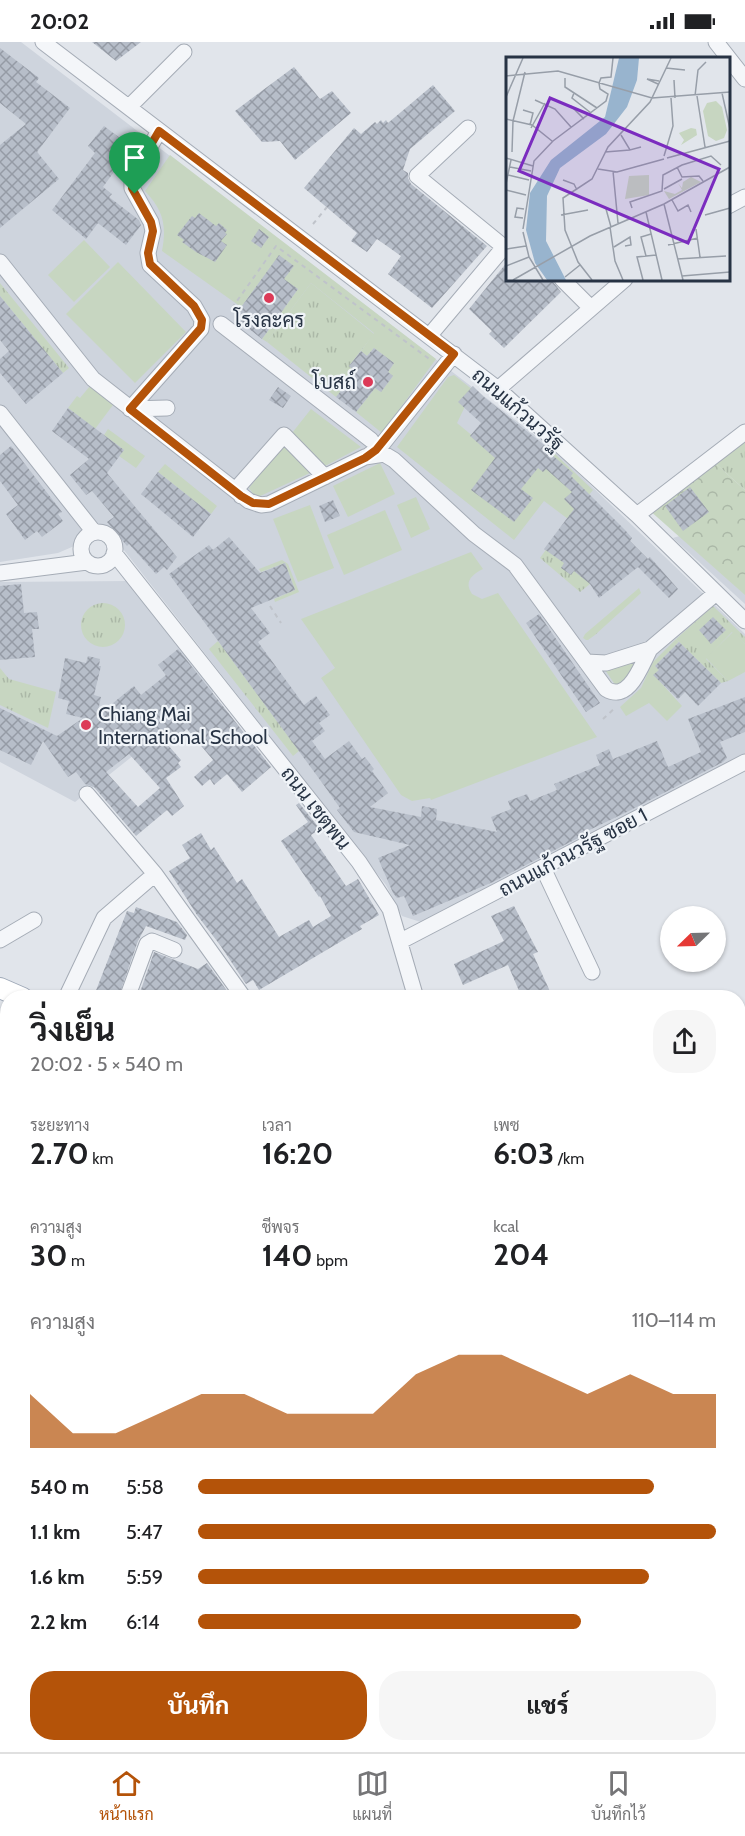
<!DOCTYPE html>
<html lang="th">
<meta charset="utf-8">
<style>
body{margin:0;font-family:Cabin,Sarabun,sans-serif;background:#f6f6f6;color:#202124;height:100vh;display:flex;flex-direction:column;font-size:22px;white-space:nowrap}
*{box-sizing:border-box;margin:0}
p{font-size:20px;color:#757577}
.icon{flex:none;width:33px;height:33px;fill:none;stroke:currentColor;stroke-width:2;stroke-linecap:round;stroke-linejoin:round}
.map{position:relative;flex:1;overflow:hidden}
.details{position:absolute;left:0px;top:948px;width:746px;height:762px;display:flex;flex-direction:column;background:#fff;border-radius:24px 24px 0 0;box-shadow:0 2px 4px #0004}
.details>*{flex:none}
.needle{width:39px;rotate:247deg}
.tools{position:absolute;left:660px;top:864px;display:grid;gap:12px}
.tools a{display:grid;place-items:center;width:66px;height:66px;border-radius:50%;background:#fff;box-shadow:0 2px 4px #0004;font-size:30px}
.pin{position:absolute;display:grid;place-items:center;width:51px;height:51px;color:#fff;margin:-62px -26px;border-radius:50% 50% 50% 0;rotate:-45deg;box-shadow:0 0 6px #0007}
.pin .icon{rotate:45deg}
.round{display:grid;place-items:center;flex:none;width:63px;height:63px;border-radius:24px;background:#f6f6f6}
.headline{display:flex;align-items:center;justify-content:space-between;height:102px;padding:0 30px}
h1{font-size:33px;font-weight:700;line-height:45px}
.stats{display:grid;grid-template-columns:repeat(3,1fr);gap:9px;height:102px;padding:6px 30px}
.stats div{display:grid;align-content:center}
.stats b{font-size:30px;font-weight:700}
.stats small{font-size:16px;font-weight:400}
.stats p{font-size:16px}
.chart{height:168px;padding:12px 30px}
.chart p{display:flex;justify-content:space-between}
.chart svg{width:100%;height:108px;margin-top:6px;fill:#b45309;opacity:.7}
.primary-button{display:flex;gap:12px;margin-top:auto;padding:12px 30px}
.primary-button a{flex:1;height:69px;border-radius:24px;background:#b45309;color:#fff;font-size:24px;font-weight:700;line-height:69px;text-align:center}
.primary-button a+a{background:#f6f6f6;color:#202124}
ul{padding:0 30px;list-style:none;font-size:20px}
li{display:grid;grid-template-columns:96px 72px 1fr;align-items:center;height:45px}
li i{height:15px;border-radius:8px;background:#b45309}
.status{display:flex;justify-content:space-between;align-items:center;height:42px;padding:0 30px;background:#fff;direction:ltr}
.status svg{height:16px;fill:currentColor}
.menu{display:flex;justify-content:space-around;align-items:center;height:84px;border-top:2px solid #e0e0e0;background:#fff;font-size:16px;color:#757577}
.menu a{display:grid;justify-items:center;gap:3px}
.menu .active{color:#b45309}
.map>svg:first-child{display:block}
.built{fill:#ced4dd}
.grass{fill:url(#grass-tufts)}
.forest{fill:url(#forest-crowns)}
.green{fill:#c7d6c1}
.water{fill:url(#water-waves)}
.building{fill:url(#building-cross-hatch);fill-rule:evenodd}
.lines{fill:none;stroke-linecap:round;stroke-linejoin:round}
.minor-casing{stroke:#a5acb6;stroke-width:17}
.major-casing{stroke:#9fa9b8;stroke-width:22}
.path{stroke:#bfc3ca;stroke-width:2;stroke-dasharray:4.5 4.5;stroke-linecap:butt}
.minor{stroke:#f4f6f9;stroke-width:15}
.major{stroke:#fff;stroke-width:20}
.route-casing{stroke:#fff;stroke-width:12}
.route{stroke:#b45309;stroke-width:8}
.poi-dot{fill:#dc3a57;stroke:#f0f4f8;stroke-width:2}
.labels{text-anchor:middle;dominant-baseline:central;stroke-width:4.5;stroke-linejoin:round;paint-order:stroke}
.poi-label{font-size:20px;fill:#273344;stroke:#f0f4f8}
.street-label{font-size:20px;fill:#273344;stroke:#f0f4f8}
.inset-road{fill:none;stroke:#979ea8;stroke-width:1.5}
.view{fill:#7b2cbf;fill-opacity:0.15;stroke:#7b2cbf;stroke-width:3}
.inset-edge{fill:none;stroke:#273344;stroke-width:3}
</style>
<div class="status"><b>20:02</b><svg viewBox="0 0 49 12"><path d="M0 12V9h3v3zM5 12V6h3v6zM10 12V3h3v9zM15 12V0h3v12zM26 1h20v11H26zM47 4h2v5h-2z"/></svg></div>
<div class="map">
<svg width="745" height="1710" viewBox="0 0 745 1710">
<defs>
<pattern id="grass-tufts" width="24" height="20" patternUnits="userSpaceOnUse" patternTransform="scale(1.5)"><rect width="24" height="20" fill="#c7d6c1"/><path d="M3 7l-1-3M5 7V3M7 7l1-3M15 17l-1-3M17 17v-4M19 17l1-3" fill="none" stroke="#abb8a7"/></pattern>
<pattern id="forest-crowns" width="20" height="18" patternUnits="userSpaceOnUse" patternTransform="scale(1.5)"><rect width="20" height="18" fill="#c7d6c1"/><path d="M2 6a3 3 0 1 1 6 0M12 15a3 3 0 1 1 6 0" fill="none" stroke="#abb8a7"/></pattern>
<pattern id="water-waves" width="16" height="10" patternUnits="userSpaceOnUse" patternTransform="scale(1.5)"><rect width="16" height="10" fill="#98b4ce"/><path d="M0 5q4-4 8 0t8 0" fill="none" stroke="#7c93a9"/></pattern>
<pattern id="building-cross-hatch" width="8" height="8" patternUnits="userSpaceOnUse" patternTransform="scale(1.5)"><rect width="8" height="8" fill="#b7bec9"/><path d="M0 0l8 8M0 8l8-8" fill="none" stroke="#959ba5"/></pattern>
</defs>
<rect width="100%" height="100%" fill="#e1e5eb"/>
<!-- built -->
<path class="built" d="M 0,0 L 21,0 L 553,407 L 745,592 L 745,713 L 427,882 L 402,874 L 386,843 L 109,489 L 58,511 L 0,520 Z
M 745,474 L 745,562 L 673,496 Z
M 129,539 L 218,646 L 75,760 L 0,720 L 0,540 Z
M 745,1613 L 745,1710 L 634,1710 L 633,1703 L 738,1702 L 738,1614 Z"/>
<!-- grass -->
<path class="grass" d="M 0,241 L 69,326 L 63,331 L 0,254 Z
M 311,241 L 374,292 L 349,324 L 356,330 L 336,355 L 267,300 Z
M 745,398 L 745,448 L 715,421 Z
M 568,477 L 625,514 L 580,550 L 540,516 Z
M 639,546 L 641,551 L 595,593 L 588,598 L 586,598 L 583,596 L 585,592 Z
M81 583a22 22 0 1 1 44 0a22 22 0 1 1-44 0Z
M 713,564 L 745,595 L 745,602 L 732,590 L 706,617 L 728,639 L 721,641 L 676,597 Z
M 218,599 L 299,709 L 293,714 L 209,607 Z
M 0,626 L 9,637 L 56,650 L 48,686 L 0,663 Z"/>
<!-- forest -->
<path class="forest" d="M 715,421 L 745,448 L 745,553 L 648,467 Z"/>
<!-- green -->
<path class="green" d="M 170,113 L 436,317 L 382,391 L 356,370 L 375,346 L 381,350 L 393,334 L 388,330 L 394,321 L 374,306 L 367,314 L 361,309 L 374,291 L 311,241 L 267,300 L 262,297 L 298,247 L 265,233 L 241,265 L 162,209 C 167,183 163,168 145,149 Z
M 84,198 L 110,225 L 74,260 L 48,233 Z
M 118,220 L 186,290 L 135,341 L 66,272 Z
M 454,333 L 473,348 L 457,381 L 526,438 L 553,410 L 593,448 L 568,477 L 544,459 L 514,498 L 397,405 L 448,335 Z
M 90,344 L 113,363 L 95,387 L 68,366 L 77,354 L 80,356 Z
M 311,367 L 361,405 L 325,424 L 292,391 Z
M 108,387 L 145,414 L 136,426 L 119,414 L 124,408 L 104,393 Z
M 282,403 L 312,430 L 256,456 L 249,446 Z
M 380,421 L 395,452 L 348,475 L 333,444 Z
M 165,422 L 217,464 L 211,472 L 158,430 Z
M 416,455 L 430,487 L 411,496 L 397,463 Z
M 310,463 L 334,526 L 298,540 L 273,477 Z
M 385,468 L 402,508 L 344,533 L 327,493 Z
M 471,510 L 483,527 C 471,533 464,540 472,552 L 482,557 L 498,551 L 597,695 L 431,758 L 430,756 L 412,759 L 401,753 L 321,636 L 335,626 L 301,577 Z
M 282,518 L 288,522 L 299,550 L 275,560 L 274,557 L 295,548 L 285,521 L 261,530 L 259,527 Z
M 733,590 L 745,602 L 745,630 L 728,639 L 706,616 Z
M 676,597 L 679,600 L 655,624 L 659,628 L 654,633 L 682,664 L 667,679 L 649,661 L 626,674 L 620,665 L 641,646 L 653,620 Z
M 642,614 L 618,647 L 603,625 Z"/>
<!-- water -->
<path class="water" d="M 0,1065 L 7,1068 L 7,1191 L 0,1187 Z
M 738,1382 L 745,1382 L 745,1538 L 738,1536 Z"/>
<!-- building -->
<path class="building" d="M 92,0 L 141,0 L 116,19 Z
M 0,6 L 39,36 L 36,40 L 70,66 L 37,110 L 59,137 L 0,186 L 0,103 L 26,82 L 0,61 Z
M 294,25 L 320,57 L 332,49 L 351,71 L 295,118 L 280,99 L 262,100 L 235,69 Z
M 433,43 L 455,69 L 410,107 L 403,128 L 408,131 L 408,136 L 411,142 L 487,204 L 432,266 L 388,232 L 401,214 L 377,197 L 367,210 L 351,199 L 357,191 L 304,146 L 354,86 L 361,92 L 375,80 L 377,82 L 381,78 L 383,81 L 386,78 L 388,81 Z
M 104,84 L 132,105 L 103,145 L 112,152 L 109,155 L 139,178 L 141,183 L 126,203 L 98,181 L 86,197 L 52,168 L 95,111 L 88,104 Z
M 199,171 L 216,184 L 219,181 L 227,188 L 225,191 L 227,192 L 221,199 L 227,203 L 215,220 L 196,210 L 182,200 L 184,198 L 177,193 L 192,174 L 195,176 Z
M 259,187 L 269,195 L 261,206 L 251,199 Z
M 279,213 L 294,224 L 284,237 L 298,247 L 262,297 L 234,275 Z
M 508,219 L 508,237 L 551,237 L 561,250 L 504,306 L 489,292 L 492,289 L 469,267 Z
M 0,254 L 63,331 L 26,362 L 0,331 L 0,317 L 9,309 L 0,298 Z
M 374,306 L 394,321 L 388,330 L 393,334 L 381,350 L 375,346 L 356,370 L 336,355 L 356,330 L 349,324 L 361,309 L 367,314 Z
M 473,344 L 484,355 L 553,410 L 551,412 L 573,431 L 571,434 L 625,488 L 632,496 L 630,499 L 648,517 L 650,515 L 678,547 L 669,556 L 638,525 L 599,556 L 590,542 L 574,529 L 571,533 L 561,526 L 564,521 L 544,507 L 574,467 L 564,457 L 572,450 L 546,427 L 543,430 L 538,426 L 521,447 L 533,456 L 514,480 L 471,448 L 495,416 L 470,394 L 481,381 L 458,360 Z
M 278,345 L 291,354 L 283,366 L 269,358 Z
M 68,366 L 124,408 L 107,431 L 177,515 L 167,528 L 164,525 L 156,532 L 129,502 L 127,504 L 107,480 L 114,475 L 92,449 L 86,453 L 70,433 L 89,417 L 52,389 Z
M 11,404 L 62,470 L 58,472 L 63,479 L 42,495 L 37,489 L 25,498 L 6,472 L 18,463 L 0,439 L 0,413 Z
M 158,430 L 211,472 L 193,495 L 141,452 Z
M 690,445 L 709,470 L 683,489 L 665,464 Z
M 333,458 L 340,474 L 325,480 L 319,464 Z
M 229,495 L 260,531 L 285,521 L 295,548 L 251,566 L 270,591 L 258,600 L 304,663 L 316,654 L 330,673 L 319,681 L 325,689 L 312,699 L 325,717 L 349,699 L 362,717 L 365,715 L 374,727 L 372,729 L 388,751 L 370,765 L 421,775 L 422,764 L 437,767 L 436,778 L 497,790 L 491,775 L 511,767 L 508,759 L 527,752 L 530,759 L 557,748 L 554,742 L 600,723 L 596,713 L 609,707 L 613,717 L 657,699 L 668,725 L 701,710 L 688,677 L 745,655 L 745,690 L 720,700 L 727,716 L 723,720 L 631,768 L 579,793 L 580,795 L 493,840 L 413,874 L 404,854 L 397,856 L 393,851 L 378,816 L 410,803 L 354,790 L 337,768 L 340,766 L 323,742 L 169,532 L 209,503 L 213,508 Z
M 21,542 L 24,571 L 37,570 L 39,587 L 32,587 L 35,615 L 0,618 L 0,544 Z
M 539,572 L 600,661 L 586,670 L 526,581 Z
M 713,575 L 726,588 L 711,602 L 699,588 Z
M 679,600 L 721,641 L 698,664 L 685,650 L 678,657 L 653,633 L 659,628 L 655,624 Z
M 178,607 L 271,725 L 242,750 L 227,732 L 214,743 L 210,737 L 202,744 L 194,735 L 213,718 L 187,687 L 168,703 L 181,718 L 178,721 L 181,725 L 166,736 L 184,764 L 172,774 L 167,768 L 136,794 L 94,745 L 85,742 L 76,730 L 68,735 L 43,699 L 31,723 L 0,708 L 0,666 L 57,694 L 83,676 L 66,672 L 69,659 L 58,656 L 65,616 L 86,621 L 88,614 L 100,617 L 99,624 L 101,624 L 94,653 L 101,655 L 97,674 L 134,644 L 141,653 L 166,633 L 158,623 ZM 129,712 L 160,746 L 138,765 L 106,730 Z
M 299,761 L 320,787 L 311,793 L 346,844 L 358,837 L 379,873 L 360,884 L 362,887 L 259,948 L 253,938 L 246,942 L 220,903 L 197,873 L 169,829 L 190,816 L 182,803 L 201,791 L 211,808 L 214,805 L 237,841 L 242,837 L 279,895 L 309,878 L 313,885 L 331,874 L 320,854 L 319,855 L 281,799 L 308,780 L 296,763 Z
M 514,864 L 538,910 L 533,912 L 553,956 L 522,956 L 508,923 L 463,943 L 454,922 L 504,899 L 491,874 Z
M 136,865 L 177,880 L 187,893 L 185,898 L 146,884 L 138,899 L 118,956 L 106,956 L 95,951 L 127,869 L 134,871 Z
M 154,910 L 198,927 L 207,921 L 230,953 L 226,956 L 138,956 Z"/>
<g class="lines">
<defs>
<path id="minor" d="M 43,0 L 498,347 L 637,473 L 745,579
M 716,0 L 745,37
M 129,65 L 184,10
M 728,164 L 745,155
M 0,220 L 93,337 L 249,459 L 261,463 L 269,462 L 365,415 L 384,412 L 394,418 L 474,492 L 515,523 L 606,647 C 629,661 641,624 650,607
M 562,237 L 591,266
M 221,282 L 371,398
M 434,297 L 430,293 L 504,205 L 417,134 L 468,86
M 498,347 L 625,237
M 130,367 L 201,287 L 202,278 L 194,264 L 150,223 L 148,211 L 153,189 L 151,180 L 132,146 L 132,136 L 159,89
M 130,367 L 167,366
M 0,371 L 94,490
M 369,413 L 380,405 L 454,312
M 241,454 L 238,445 L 284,393 L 325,435
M 637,473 L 745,390
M81 507a17 17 0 1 1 34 0a17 17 0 1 1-34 0Z
M 114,511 L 359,820 L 390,867 L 416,956
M 0,531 L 87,520
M 586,620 L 606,621 L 650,607 L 716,551
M 543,826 L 592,930
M 155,832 L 244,956
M 0,898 L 34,878
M 401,899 L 745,720
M 66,956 L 104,876 L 155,832 L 87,752
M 127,956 L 147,902 L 152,899 L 174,908
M 0,1314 L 8,1319
M 0,1433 L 8,1425
M 0,1489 L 8,1470
M 738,1599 L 745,1598
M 673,1702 L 673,1710
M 717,1702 L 719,1710
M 67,1710 L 67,1702
M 309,1710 L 311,1702
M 472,1710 L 475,1702"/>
<path id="major" d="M 0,946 L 23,956
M 738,1187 L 745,1194"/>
</defs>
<!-- minor casing -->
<use href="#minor" class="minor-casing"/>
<!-- major casing -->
<use href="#major" class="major-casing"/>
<!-- path -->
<path class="path" d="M 313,182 L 327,165
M 232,266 L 276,204 L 432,319
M 270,564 L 281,581
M 603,677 L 616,665"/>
<!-- minor -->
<use href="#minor" class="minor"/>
<!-- major -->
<use href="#major" class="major"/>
</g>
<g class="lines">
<defs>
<path id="route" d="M 159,89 L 454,312 L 376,408 L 365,416 L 269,462 L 253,461 L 241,454 L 130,367 L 201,286 L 202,278 L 194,264 L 150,222 L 148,211 L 153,189 L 151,180 L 132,146 L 132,135 Z"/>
</defs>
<!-- route casing -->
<use href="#route" class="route-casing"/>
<!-- route -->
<use href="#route" class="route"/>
</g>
<!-- markers -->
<g class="poi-dot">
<circle cx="269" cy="256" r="6"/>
<circle cx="368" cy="340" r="6"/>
<circle cx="86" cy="683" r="6"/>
</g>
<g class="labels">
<!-- poi labels -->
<g class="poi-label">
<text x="269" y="278">โรงละคร</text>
<text x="356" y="340" text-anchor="end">โบสถ์</text>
<text x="98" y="672" text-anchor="start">Chiang Mai<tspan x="98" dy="23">International School</tspan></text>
</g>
<!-- street labels -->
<g class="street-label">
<text transform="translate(518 367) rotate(41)">ถนนแก้วนวรัฐ</text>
<text transform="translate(316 766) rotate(52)">ถนน เชตุพน</text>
<text transform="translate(573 810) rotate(-28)">ถนนแก้วนวรัฐ ซอย 1</text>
</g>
</g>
<!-- overview -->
<g transform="translate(506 15)">
<rect width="224" height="224" fill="#e1e5eb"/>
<path d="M 210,44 L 216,50 L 221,73 L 218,81 L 210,84 L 202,79 L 197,54 L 201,46 ZM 185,71 L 190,72 L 191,78 L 175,88 L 178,83 L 173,76 ZM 143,118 L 143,138 L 119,142 L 123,119 ZM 185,120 L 195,125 L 163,142 L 158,134 L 169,137 L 176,133 L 172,126 L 176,131 L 177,125 Z" fill="#c7d6c1"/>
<path d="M 113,1 L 133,1 L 131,23 L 121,50 L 100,77 L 54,111 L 41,139 L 40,184 L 60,223 L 41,223 L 29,206 L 20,173 L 24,136 L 45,103 L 99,60 Z" fill="#98b4ce"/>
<path class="inset-road" d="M 160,11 L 179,13M 0,19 L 52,14 L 146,41 L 224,35M 59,21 L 59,30 L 91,51M 168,23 L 169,41M 152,27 L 141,22 L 153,24M 68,36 L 66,41 L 85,56M 216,36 L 224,72M 189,39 L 192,13 L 200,5M 191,39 L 199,90M 0,40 L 17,1M 29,43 L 49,52 L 65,70M 65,49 L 78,62M 17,53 L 27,56 L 24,68M 0,62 L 26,68 L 46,84M 25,71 L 39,46M 115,78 L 124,93 L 135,90M 6,95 L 7,64 L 19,15M 99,95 L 124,93M 158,99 L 167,69 L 165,41M 0,101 L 27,109M 161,101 L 224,84M 4,110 L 25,114M 171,110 L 176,120 L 193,119 L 197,124M 92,112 L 111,115 L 158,102M 107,114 L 112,166M 2,118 L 23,123M 57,123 L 68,127 L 71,133M 0,127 L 5,103M 158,132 L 176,122M 0,133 L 20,138M 166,143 L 172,154 L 182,148 L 185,155M 158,147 L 177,223M 126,151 L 124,145 L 156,134 L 157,118 L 176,108 L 205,99 L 215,108M 100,152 L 105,170M 140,155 L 156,223M 55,158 L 82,153M 199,158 L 224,151M 17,161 L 9,160 L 11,151 L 18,152M 104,170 L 109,204 L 117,223M 17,172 L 28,104 L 47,84 L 100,44 L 102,37 L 94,32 L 93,26 L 95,21 L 105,20 L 107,1M 190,172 L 194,200M 17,175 L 23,200 L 37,223M 162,188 L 192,181M 108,190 L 124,180 L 125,188 L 119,189M 1,192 L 20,189M 140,199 L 135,180 L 145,177M 171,202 L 220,199M 0,209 L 23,200M 176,219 L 224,215M 59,220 L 74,208M 7,223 L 84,179 L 158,147 L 224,110M 86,223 L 72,205 L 59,173 L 57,141 L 86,122 L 102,90 L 144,45 L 165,1M 137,223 L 131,200 L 150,198"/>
<path class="view" d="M 44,41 L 213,112 L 182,186 L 13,114 Z"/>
<rect width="224" height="224" class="inset-edge"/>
</g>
</svg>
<div class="tools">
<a><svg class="needle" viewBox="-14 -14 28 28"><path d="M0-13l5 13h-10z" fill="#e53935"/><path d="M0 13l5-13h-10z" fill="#757577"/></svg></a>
</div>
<div class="pin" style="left:135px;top:152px;background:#1e9e55"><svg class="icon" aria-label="arrive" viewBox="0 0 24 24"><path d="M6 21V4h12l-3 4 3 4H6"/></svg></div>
<section class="details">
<div class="headline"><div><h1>วิ่งเย็น</h1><p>20:02 · 5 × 540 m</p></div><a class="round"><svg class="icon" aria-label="share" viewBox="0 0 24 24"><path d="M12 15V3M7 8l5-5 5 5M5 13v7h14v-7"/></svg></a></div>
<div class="stats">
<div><p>ระยะทาง</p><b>2.70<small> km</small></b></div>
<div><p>เวลา</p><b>16:20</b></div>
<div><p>เพซ</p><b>6:03<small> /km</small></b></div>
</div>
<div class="stats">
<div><p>ความสูง</p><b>30<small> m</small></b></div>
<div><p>ชีพจร</p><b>140<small> bpm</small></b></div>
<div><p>kcal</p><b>204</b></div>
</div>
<div class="chart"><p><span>ความสูง</span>110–114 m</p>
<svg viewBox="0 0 160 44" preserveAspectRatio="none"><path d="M0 44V22L10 38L20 38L30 30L40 22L50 22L60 30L70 30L80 30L90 14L100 6L110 6L120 14L130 22L140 14L150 22L160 22V44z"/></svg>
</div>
<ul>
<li><b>540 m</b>5:58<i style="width:88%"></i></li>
<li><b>1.1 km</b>5:47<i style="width:100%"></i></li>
<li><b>1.6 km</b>5:59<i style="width:87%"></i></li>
<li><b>2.2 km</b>6:14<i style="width:74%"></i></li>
</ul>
<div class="primary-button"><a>บันทึก</a><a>แชร์</a></div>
</section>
</div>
<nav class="menu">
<a class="active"><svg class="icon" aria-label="home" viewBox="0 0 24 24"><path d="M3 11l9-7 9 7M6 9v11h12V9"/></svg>หน้าแรก</a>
<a><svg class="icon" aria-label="map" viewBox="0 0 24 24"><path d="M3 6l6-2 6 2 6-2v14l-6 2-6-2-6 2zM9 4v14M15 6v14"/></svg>แผนที่</a>
<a><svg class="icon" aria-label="saved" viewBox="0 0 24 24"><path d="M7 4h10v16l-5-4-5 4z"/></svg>บันทึกไว้</a>
</nav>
